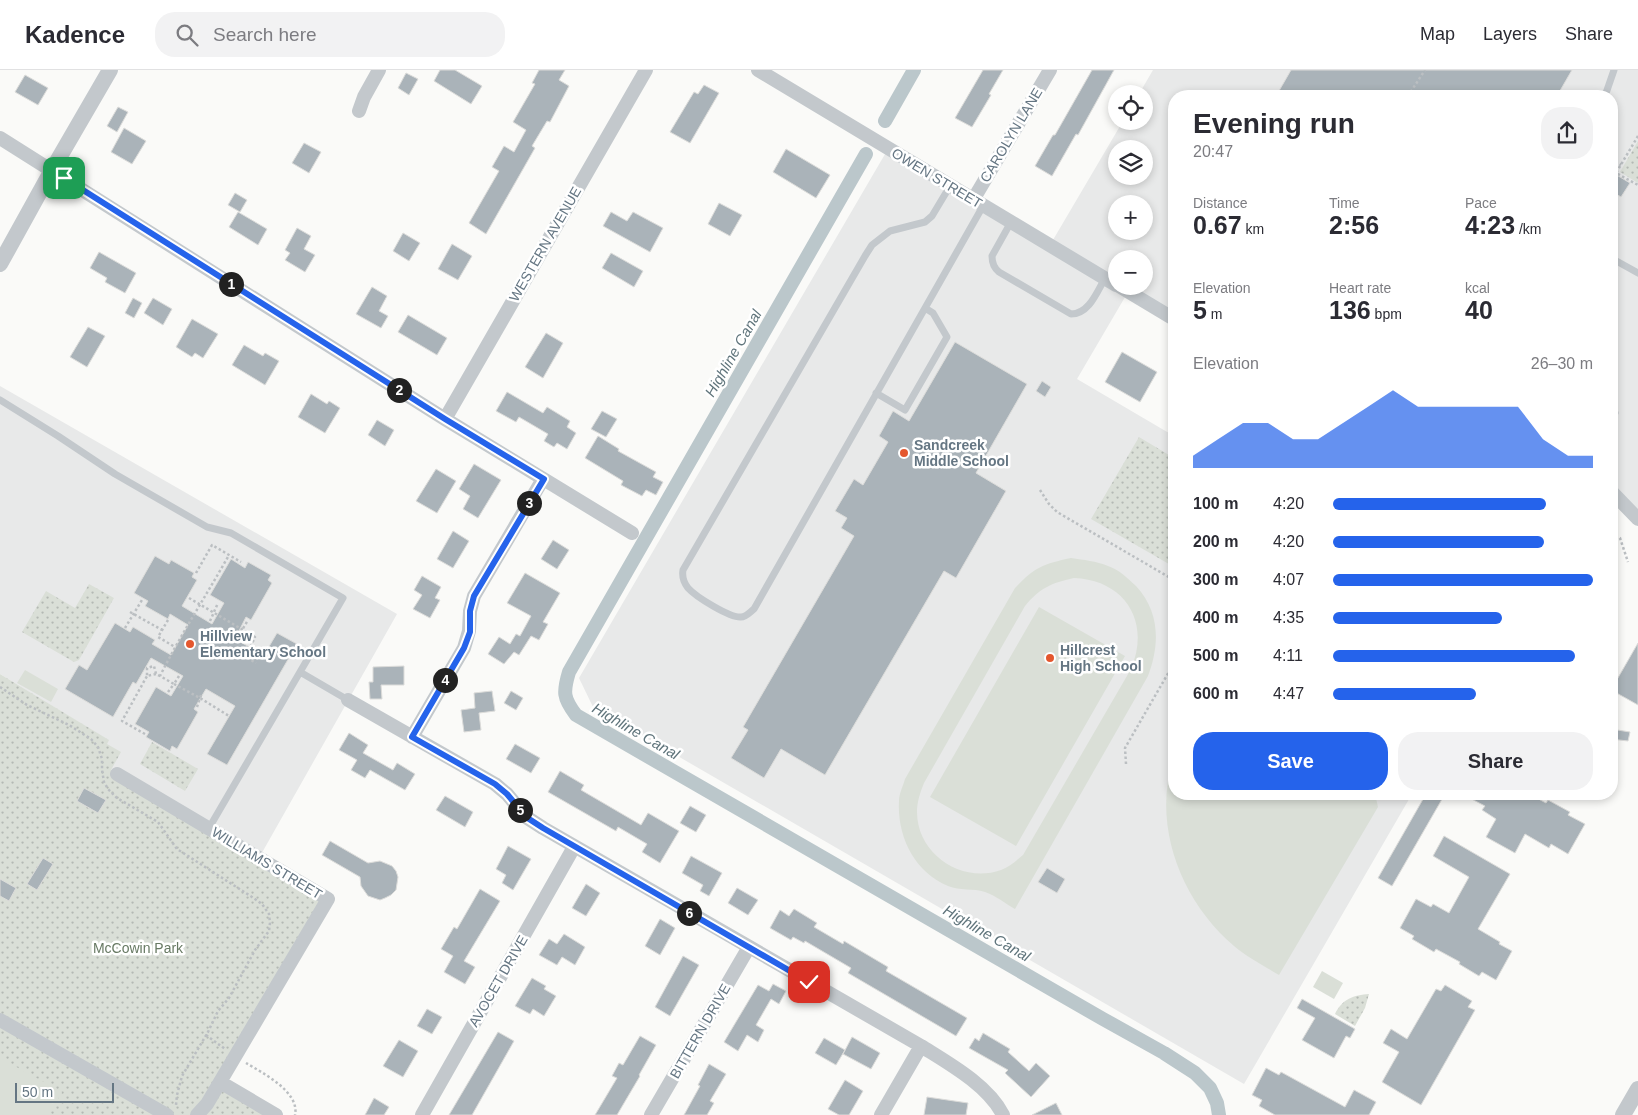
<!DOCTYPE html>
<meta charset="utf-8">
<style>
body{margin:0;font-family:Helvetica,sans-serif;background:#f2f2f3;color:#2b2b33;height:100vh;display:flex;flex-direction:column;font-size:19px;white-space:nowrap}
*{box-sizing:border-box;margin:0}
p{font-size:16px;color:#7c7c81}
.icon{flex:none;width:28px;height:28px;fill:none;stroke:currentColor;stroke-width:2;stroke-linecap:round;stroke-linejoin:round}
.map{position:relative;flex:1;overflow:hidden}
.details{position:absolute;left:1168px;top:20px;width:450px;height:710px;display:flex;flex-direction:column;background:#fff;border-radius:20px;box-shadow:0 2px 8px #0003}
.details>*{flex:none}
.fabs{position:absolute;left:1108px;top:15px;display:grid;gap:10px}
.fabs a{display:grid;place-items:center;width:45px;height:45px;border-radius:50%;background:#fff;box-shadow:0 2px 8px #0003;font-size:25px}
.scale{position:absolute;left:15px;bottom:12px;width:99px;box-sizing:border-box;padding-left:5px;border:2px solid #657683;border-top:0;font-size:14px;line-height:18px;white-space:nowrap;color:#657683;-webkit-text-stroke:4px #fff;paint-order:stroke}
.pin{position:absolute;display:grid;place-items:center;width:42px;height:42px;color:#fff;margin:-21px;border-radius:10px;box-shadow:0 2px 8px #0006}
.km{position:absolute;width:25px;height:25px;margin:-12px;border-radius:50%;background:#222;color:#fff;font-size:14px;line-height:25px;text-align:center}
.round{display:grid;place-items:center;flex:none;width:52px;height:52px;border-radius:20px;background:#f2f2f3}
.head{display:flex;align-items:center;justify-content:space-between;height:85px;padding:0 25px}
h1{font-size:28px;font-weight:700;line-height:38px}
.stats{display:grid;grid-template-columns:repeat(3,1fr);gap:8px;height:85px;padding:5px 25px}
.stats div{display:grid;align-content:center}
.stats b{font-size:25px;font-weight:700}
.stats small{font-size:14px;font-weight:400}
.stats p{font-size:14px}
.chart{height:140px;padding:10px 25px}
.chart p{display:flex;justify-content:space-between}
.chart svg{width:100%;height:90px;margin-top:5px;fill:#2563eb;opacity:.7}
.primary-button{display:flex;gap:10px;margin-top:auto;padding:10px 25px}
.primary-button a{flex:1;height:58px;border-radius:20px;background:#2563eb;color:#fff;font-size:20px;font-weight:700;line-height:58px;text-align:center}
.primary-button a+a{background:#f2f2f3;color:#2b2b33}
ul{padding:0 25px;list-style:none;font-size:16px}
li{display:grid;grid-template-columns:80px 60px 1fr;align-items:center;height:38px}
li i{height:12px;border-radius:6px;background:#2563eb}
header{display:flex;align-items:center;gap:30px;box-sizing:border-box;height:70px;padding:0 25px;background:#fff;border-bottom:1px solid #e1e1e2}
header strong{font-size:24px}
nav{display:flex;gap:28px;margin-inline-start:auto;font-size:18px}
.search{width:350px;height:45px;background:#f2f2f3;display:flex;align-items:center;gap:12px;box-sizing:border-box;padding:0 18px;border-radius:20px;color:#7c7c81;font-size:19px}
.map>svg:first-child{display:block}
.built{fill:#e8e9e9;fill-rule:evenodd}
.park{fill:url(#park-dots)}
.pitch{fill:#dadfd7;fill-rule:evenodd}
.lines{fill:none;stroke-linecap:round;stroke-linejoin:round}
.canal{stroke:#bbc7cb;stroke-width:14}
.building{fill:#aab3b9;stroke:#dcdcda}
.path{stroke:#bbbfc2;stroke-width:2.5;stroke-dasharray:2.5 2.5;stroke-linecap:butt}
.service{stroke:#c3c8cc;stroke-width:7}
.minor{stroke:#c3c8cc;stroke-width:14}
.tertiary{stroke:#c3c8cc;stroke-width:16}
.route-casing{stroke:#fff;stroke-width:10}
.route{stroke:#2563eb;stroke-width:6}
.poi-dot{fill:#e4572e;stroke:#fff;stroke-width:2}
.labels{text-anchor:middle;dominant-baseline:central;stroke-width:5;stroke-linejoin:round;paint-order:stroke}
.street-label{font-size:14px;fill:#657683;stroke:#fff}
.poi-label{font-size:14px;font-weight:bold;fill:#657683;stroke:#fff;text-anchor:start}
.park-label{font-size:14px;fill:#687a64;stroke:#fff}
.water-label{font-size:15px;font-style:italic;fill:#60757c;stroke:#fff}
</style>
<header>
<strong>Kadence</strong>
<div class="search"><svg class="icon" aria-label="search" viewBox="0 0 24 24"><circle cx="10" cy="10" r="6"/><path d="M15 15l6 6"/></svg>Search here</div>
<nav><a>Map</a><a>Layers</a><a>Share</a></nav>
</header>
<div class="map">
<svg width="1638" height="1045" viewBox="0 0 1638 1045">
<defs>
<pattern id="park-dots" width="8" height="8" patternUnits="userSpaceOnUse" patternTransform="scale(1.25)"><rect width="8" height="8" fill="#dadfd7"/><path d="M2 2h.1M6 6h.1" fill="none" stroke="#b4b9b4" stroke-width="1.8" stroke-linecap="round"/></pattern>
</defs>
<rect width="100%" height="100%" fill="#fafaf8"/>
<!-- built -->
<path class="built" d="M 1153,0 L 1638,0 L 1638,449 L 1611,421 L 1611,26 L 1174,26 L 1174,249 L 1128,222 L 1077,309 L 1174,366 L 1174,724 L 1412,724 L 1244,1014 L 593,637 L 579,608 L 888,79 L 1050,175 L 1123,51 L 1144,51 L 1144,24 L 1139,24 ZM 1116,79 L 1144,79 L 1144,106 L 1116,106 ZM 1116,134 L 1144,134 L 1144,161 L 1116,161 ZM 1116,189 L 1144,189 L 1144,216 L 1116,216 Z
M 0,316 L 397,544 L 259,788 L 111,700 L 106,674 L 108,670 L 0,604 Z"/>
<!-- park -->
<path class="park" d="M 1638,71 L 1638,113 L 1620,102 Z
M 1139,367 L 1174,388 L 1174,497 L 1091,449 Z
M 89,514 L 114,528 L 79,590 L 74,592 L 22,562 L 46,521 L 75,538 Z
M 0,604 L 109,670 L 107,674 L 121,682 L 111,700 L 328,829 L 220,1012 L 276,1045 L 0,1045 Z
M 152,672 L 198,699 L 185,721 L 140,694 Z
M 1369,924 L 1365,938 L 1355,956 L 1335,944 C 1342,929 1354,925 1369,924 Z"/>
<!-- pitch -->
<path class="pitch" d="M 1071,488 C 1084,490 1096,491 1108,496 C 1120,500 1127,508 1136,516 C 1160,542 1160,574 1148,606 L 1015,839 C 1006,834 995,825 985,822 C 973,818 960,821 948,816 C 914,802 897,766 899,731 C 899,724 903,716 905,709 L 1015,518 C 1035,497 1043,494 1071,488 ZM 1074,508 C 1125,510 1151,552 1131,599 L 1023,785 C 1017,790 1009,797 1001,800 C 963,814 917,785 917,742 C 917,732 920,723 924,713 L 1025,536 C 1040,518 1051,513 1074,508 Z
M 1039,537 L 1125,586 L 1016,776 L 930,727 Z
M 25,600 L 58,619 L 51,632 L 17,613 Z
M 1174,687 L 1174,724 L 1375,724 L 1378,737 L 1279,905 C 1264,896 1247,887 1234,876 C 1181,831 1151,754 1174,687 Z
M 1322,901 L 1343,913 L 1334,929 L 1313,917 Z
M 0,988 L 62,1022 L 49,1045 L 0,1045 Z"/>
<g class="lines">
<!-- canal -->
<path class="canal" d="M 885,51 L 914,0
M 866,84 L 569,602 C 563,622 563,628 576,645 L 1103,949 L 1164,983 L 1195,1003 L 1210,1018 L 1217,1033 L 1219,1045"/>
</g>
<!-- building -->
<path class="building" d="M 440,0 L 455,0 L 482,16 L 471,34 L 434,11 Z
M 539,0 L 565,0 L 559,10 L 569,16 L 550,52 L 547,51 L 532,76 L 535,78 L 486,164 L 469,153 L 499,101 L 492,97 L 504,76 L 514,82 L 526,60 L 513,52 L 535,14 L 532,13 Z
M 983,0 L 1003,0 L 989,24 L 991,25 L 972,57 L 955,48 Z
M 1092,0 L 1114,0 L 1078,65 L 1076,64 L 1052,106 L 1035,96 L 1053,65 L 1055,65 Z
M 1291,0 L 1572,0 L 1557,26 L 1276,26 Z
M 406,3 L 418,9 L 409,25 L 398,18 Z
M 25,5 L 48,18 L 38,35 L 15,22 Z
M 704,15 L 719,23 L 690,73 L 670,62 L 694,22 L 698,24 Z
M 118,37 L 128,42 L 117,62 L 107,56 Z
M 124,58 L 146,71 L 132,94 L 111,82 Z
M 304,73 L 321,82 L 309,103 L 292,93 Z
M 786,79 L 830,105 L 816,128 L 773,102 Z
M 1615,104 L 1630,113 L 1621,127 L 1611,121 L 1611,111 Z
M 235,123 L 247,130 L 240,142 L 228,135 Z
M 719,133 L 742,145 L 730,166 L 708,154 Z
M 238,142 L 267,159 L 258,175 L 229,157 Z
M 611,142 L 627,151 L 633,142 L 663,158 L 650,182 L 603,156 Z
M 297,158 L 311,166 L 304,179 L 315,185 L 305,202 L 285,190 L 290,183 L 285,180 Z
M 403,163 L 420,173 L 409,191 L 393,181 Z
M 452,174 L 472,186 L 458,210 L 438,199 Z
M 99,182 L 136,203 L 125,223 L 105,212 L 107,208 L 90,198 Z
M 611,183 L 643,201 L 634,217 L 602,198 Z
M 372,217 L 387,226 L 379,241 L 388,246 L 381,258 L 356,244 Z
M 133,228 L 142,233 L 134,248 L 125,243 Z
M 153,228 L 172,239 L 163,255 L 144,243 Z
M 408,245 L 447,268 L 437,285 L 398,262 Z
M 192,249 L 218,264 L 203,288 L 195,283 L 192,287 L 176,277 Z
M 88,257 L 105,266 L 87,297 L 70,287 Z
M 546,263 L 563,273 L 543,308 L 525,297 Z
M 955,272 L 1027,314 L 976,403 L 1006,421 L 956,508 L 944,501 L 825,705 L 781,679 L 764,708 L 731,688 L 748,660 L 743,657 L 854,466 L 841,458 L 847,448 L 835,441 L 854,409 L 863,415 L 888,372 L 879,366 L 893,341 L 909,351 Z
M 244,275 L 263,286 L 265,283 L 279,291 L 265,315 L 232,295 Z
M 1122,282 L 1157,302 L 1140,332 L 1105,312 Z
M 1042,311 L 1051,317 L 1045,327 L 1036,321 Z
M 507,322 L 543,343 L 547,337 L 570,351 L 567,357 L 576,363 L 567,379 L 557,373 L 554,377 L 544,371 L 548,364 L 519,347 L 516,352 L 496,341 Z
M 311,324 L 327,334 L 329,331 L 340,338 L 325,363 L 298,347 Z
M 602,341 L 617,349 L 606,367 L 591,359 Z
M 377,350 L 394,360 L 385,376 L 368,365 Z
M 598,366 L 619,379 L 618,381 L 656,402 L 653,407 L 663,412 L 656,425 L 646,420 L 642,426 L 621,415 L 623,411 L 585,388 Z
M 474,394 L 501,410 L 478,448 L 463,439 L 470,426 L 459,419 Z
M 436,399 L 456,411 L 437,443 L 416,431 Z
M 453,461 L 469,471 L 453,498 L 437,489 Z
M 553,470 L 569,480 L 557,499 L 541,489 Z
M 155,486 L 169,494 L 171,490 L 194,503 L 192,507 L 197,510 L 182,536 L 212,554 L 224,533 L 210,525 L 231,489 L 245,498 L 248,492 L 271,505 L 268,510 L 272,513 L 251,550 L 246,547 L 235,569 L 264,585 L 277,563 L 297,574 L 227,695 L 207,684 L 235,636 L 206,619 L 194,639 L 198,642 L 177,679 L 172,676 L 170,681 L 146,667 L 149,662 L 135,654 L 156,617 L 171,626 L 183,606 L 151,588 L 136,614 L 133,612 L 113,647 L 65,619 L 79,595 L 87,600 L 115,553 L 130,562 L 133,557 L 155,570 L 152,574 L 171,585 L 188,555 L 170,544 L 168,549 L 145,536 L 148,531 L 134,523 Z
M 525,503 L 560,523 L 543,552 L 548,554 L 539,570 L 531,566 L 519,585 L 514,582 L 504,594 L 488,584 L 499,567 L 510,574 L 516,564 L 520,566 L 531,546 L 507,533 Z
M 422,506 L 441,517 L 435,528 L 440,530 L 430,548 L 413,539 L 422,525 L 414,520 Z
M 1638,573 L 1638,635 L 1613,621 L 1617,614 L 1615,613 Z
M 404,596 L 404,615 L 381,615 L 382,629 L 370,629 L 369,612 L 373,612 L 373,597 Z
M 492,621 L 495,641 L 479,643 L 481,660 L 464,662 L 461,640 L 475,638 L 474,623 Z
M 511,621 L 523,628 L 516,640 L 504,633 Z
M 1611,659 L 1630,662 L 1628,671 L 1611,669 Z
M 349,663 L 368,675 L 363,683 L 393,700 L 397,693 L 415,704 L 405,720 L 370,700 L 365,708 L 351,700 L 357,690 L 339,680 Z
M 515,674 L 540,688 L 531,703 L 506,689 Z
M 560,701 L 584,715 L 581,720 L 641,755 L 648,743 L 679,761 L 660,793 L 642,782 L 647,774 L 618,757 L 616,761 L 548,722 Z
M 84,718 L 106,730 L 98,743 L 77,731 Z
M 1426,724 L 1445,724 L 1392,816 L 1378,808 Z
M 1462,724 L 1529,724 L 1546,733 L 1548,730 L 1570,742 L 1568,745 L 1585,754 L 1568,784 L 1551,774 L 1549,778 L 1525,764 L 1515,783 L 1486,767 L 1496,749 L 1482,740 L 1485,736 Z
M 445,726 L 473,742 L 465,757 L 436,740 Z
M 690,736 L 706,745 L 696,762 L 680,753 Z
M 1444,766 L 1510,804 L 1478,859 L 1500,872 L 1499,874 L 1512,881 L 1496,910 L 1482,902 L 1479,906 L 1459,894 L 1460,892 L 1436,879 L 1434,882 L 1412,869 L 1414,866 L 1400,858 L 1416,829 L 1431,837 L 1433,834 L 1449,843 L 1469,807 L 1433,786 Z
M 330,771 L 368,793 L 380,791 L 392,796 L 396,801 L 398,807 L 396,820 L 391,825 L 385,828 L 380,830 L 368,826 L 361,816 L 360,807 L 322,785 Z
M 508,776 L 531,789 L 513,820 L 502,813 L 506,805 L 496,799 Z
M 691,786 L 722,803 L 709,826 L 700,821 L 703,815 L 682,803 Z
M 43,788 L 53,794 L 37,820 L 27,814 Z
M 1047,798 L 1065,809 L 1057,823 L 1038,812 Z
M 0,809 L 16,818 L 9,831 L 0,826 Z
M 586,814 L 600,823 L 586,846 L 572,838 Z
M 737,818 L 758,830 L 748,845 L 728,833 Z
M 480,819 L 500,831 L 464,891 L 475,897 L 465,914 L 444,902 L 453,886 L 441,879 L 454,857 L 457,859 Z
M 794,839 L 817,853 L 814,857 L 843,874 L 844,871 L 888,897 L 886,901 L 967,948 L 956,966 L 848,903 L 851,898 L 805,871 L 804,873 L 793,867 L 791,870 L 770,858 L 780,840 L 789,846 Z
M 660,849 L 675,858 L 660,885 L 645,876 Z
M 564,864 L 585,877 L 575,895 L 562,887 L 557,895 L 539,885 L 549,869 L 557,874 Z
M 683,886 L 699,895 L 670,946 L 655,937 Z
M 532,908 L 546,916 L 544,919 L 556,926 L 544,946 L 533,939 L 530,944 L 515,936 Z
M 773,914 L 786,921 L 779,934 L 771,929 L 756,955 L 764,960 L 758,972 L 747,965 L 738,981 L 724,972 L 758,915 L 769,921 Z
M 1445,915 L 1472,931 L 1468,937 L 1475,940 L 1421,1035 L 1382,1012 L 1399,982 L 1383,973 L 1391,959 L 1407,969 L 1436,919 L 1441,921 Z
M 1302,929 L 1355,959 L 1350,968 L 1346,966 L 1334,988 L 1302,970 L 1315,948 L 1297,938 Z
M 427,939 L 442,947 L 432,964 L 417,956 Z
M 498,962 L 514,971 L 472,1045 L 449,1045 Z
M 983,963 L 1010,979 L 1008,982 L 1029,1001 L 1036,993 L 1050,1006 L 1031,1027 L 1005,1003 L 1008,1000 L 969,978 L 975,968 L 979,971 Z
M 640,966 L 656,975 L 639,1005 L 640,1006 L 617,1045 L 595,1045 L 617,1008 L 612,1006 L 619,993 L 623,995 Z
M 852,967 L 880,983 L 871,999 L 843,984 Z
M 824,968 L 845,980 L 836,995 L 815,983 Z
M 399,970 L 418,981 L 403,1007 L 383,996 Z
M 709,994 L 726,1004 L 710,1031 L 714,1033 L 707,1045 L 684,1045 L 700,1016 L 698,1015 Z
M 1266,998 L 1279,1005 L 1281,1002 L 1345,1037 L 1354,1020 L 1376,1032 L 1369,1045 L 1275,1045 L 1259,1036 L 1262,1030 L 1252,1025 Z
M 845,1010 L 863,1021 L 849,1045 L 839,1045 L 828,1039 Z
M 927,1027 L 968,1033 L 966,1045 L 924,1045 Z
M 374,1028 L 389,1037 L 384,1045 L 365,1045 Z
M 1056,1033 L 1062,1045 L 1032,1045 Z"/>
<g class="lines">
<!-- path -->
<path class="path" d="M 1408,26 L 1425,0
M 1638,66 L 1616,103 L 1638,115
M 1611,89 L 1621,95
M 1040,420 L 1049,434 L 1057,442 L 1174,510
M 1611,463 L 1620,468 L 1628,492
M 196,503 L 212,475 L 241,492
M 189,528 L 255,567 L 246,587 L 256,593
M 130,542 L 162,560
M 168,550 L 158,567 L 175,577
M 210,551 L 218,533
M 125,558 L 142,530
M 238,567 L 248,550
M 156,604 L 147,606 L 147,598 L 154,596 L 156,604 L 160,606
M 179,606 L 174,614 L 160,606 C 181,564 206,526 229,485
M 0,617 L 27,635 L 69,655 L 91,669 L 98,677 L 102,689 L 102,700 L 104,712 L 108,719 L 117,728 L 158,752 L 177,779 L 252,827 L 262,834 L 269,844 L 270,853 L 269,861 L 255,880 L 229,928 L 218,941 L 208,962 L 182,1006 L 177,1025 L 176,1035
M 168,622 L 174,614 L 200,628 L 202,623
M 197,637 L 200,628 L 229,646
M 145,664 L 122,651 L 147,606
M 1126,694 L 1125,678 L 1174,593
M 206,965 L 225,979
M 246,993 C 263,1003 300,1022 295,1045"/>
<!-- service -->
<path class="service" d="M 1605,26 L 1614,0
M 950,116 L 932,146 L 925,152 L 890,161 L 872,175 L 865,186 L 683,500 C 682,506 684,513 688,518 C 696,527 730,548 741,547 C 746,547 750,542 754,539 L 983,136
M 1011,152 L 992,186 C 992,193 994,198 999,202 L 1071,244 C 1089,244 1097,222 1105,208
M 1611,188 L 1638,203
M 876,323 L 905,340 L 947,267 L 933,243 L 925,238
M 0,330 L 58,366 L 115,404 L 207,457 L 231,463 L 343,528 L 300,602
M 1611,341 L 1615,343
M 209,758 L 300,602 L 348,630"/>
<!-- minor -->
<path class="minor" d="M 758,0 L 1116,215
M 359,41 L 364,27 L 379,0
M 0,68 L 445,349 L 632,463
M 973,130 L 1050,0
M 1119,216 L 1174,249
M 445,349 L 646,0
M 1611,421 L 1638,449
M 348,630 L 495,714 L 507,724 L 526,747 L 543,758 L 921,976 C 948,993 988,1015 1003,1045
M 412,667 L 464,578 L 469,561 L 470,541 L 474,526 L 543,409
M 117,704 L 328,829 L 207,1034 L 197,1045
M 0,950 L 167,1045
M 220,1012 L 276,1045
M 422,1045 L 574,777
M 651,1045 L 749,877
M 881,1045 L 921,976"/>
<!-- tertiary -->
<path class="tertiary" d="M 0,194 L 52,100 L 110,0
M 1623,1045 L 1638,1019"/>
</g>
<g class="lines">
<defs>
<path id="route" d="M 64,108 L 445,349 L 544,409 L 474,526 L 470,541 L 470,562 L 464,578 L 412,667 L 495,714 L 507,724 L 526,747 L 543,758 L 809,912"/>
</defs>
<!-- route casing -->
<use href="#route" class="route-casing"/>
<!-- route -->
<use href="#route" class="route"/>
</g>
<!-- markers -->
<g class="poi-dot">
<circle cx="904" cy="383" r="5"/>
<circle cx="190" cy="574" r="5"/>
<circle cx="1050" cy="588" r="5"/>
</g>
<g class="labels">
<!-- street labels -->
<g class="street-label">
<text transform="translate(1011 65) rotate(-59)">CAROLYN LANE</text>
<text transform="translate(937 108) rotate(31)">OWEN STREET</text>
<text transform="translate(545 174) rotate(-60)">WESTERN AVENUE</text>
<text transform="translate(267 793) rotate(31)">WILLIAMS STREET</text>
<text transform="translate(498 911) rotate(-60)">AVOCET DRIVE</text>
<text transform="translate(700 961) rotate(-60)">BITTERN DRIVE</text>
</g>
<!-- poi labels -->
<g class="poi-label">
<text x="914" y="375">Sandcreek<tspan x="914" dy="16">Middle School</tspan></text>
<text x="200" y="566">Hillview<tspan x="200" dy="16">Elementary School</tspan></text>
<text x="1060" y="580">Hillcrest<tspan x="1060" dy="16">High School</tspan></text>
</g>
<!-- park labels -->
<g class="park-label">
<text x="138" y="878">McCowin Park</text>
</g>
<!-- water labels -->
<g class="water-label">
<text transform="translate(733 283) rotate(-60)">Highline Canal</text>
<text transform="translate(636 661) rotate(30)">Highline Canal</text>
<text transform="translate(987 863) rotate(30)">Highline Canal</text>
</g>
</g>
</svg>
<div class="fabs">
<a><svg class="icon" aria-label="locate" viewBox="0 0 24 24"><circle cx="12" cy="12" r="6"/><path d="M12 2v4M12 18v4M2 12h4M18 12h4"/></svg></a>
<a><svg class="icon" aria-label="layers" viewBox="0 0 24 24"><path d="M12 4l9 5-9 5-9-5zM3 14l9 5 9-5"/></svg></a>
<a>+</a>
<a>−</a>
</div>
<div class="scale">50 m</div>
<div class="pin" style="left:64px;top:108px;background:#1e9e55"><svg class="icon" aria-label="arrive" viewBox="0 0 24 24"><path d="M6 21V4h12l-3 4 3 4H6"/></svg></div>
<div class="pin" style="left:809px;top:912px;background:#d93025"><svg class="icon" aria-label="check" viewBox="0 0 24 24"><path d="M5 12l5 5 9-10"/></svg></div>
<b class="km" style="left:231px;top:214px">1</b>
<b class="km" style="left:399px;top:320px">2</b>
<b class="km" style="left:529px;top:433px">3</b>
<b class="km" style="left:445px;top:610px">4</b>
<b class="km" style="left:520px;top:740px">5</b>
<b class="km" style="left:689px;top:843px">6</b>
<section class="details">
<div class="head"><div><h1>Evening run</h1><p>20:47</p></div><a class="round"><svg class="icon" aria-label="share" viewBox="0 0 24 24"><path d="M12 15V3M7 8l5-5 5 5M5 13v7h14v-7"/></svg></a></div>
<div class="stats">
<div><p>Distance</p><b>0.67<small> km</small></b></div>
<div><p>Time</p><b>2:56</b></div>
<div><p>Pace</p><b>4:23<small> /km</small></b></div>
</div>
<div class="stats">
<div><p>Elevation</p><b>5<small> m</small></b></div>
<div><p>Heart rate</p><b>136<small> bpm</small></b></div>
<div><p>kcal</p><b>40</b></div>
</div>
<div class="chart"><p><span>Elevation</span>26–30 m</p>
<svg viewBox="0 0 160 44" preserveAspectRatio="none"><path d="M0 44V38L10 30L20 22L30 22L40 30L50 30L60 22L70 14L80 6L90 14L100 14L110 14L120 14L130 14L140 30L150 38L160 38V44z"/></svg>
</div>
<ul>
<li><b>100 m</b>4:20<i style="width:82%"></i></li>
<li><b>200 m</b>4:20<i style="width:81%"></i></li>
<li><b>300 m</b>4:07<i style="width:100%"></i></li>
<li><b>400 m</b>4:35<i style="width:65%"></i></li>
<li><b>500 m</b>4:11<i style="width:93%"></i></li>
<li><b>600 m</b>4:47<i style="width:55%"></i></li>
</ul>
<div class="primary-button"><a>Save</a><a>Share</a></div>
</section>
</div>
